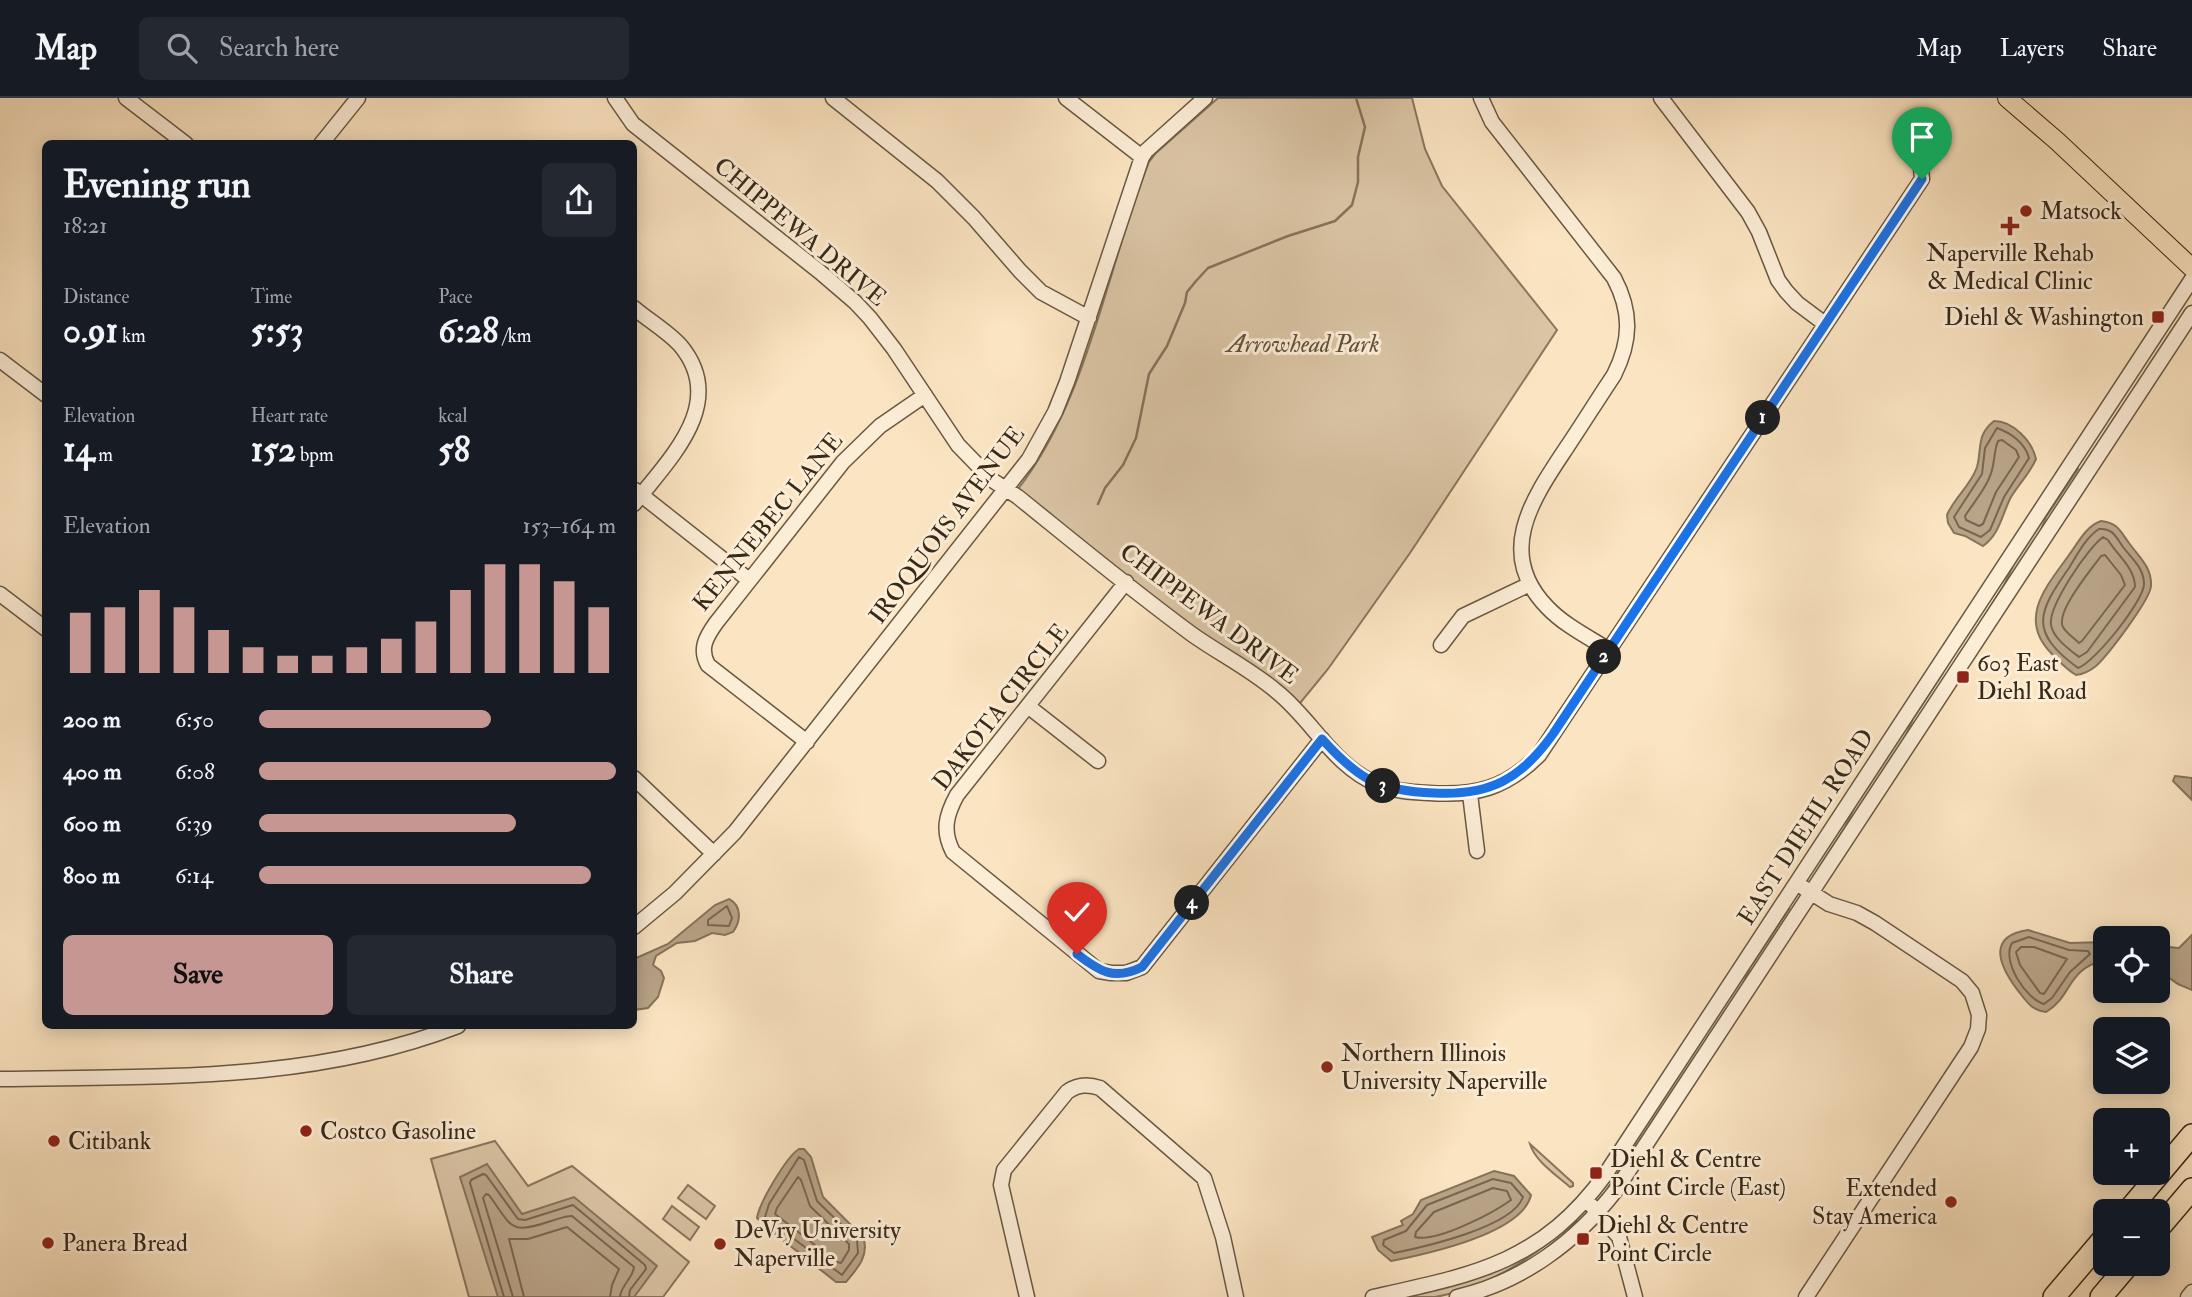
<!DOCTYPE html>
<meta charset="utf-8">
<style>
body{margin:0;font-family:"IM FELL Double Pica",serif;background:#242831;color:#f1f3f6;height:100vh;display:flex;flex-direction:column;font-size:26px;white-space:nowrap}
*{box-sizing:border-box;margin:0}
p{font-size:23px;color:#9ea1a6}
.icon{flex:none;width:38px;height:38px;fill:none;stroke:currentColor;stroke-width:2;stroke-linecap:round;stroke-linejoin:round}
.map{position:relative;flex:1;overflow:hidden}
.details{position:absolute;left:42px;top:42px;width:595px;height:889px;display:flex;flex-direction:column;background:#171b24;border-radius:10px;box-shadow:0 4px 18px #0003}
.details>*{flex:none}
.buttons{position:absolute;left:2093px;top:828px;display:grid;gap:14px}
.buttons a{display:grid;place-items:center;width:77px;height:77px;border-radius:10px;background:#171b24;box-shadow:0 4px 18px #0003;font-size:35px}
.pin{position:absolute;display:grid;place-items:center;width:60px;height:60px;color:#fff;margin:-72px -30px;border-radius:50% 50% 50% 0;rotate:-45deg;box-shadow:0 0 7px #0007}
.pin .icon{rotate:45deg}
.km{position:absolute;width:35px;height:35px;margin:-18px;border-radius:50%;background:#222;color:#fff;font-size:19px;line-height:35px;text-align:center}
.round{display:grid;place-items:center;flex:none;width:74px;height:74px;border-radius:10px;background:#242831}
.headline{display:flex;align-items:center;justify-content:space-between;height:119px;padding:0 21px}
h1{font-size:38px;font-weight:700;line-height:52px}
.figures{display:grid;grid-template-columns:repeat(3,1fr);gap:10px;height:119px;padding:7px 21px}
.figures div{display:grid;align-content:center}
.figures b{font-size:35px;font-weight:700}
.figures small{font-size:19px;font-weight:400}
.figures p{font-size:19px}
.chart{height:196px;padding:14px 21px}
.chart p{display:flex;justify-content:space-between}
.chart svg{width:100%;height:126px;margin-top:7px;stroke:#c59692;stroke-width:6}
.button{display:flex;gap:14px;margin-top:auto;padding:14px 21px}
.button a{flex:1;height:80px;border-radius:10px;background:#c59692;color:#111;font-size:28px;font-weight:700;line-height:80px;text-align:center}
.button a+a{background:#242831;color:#f1f3f6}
ul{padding:0 21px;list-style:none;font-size:23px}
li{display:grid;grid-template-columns:112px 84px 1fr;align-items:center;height:52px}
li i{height:18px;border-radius:9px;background:#c59692}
header{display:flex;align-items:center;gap:42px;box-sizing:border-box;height:98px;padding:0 35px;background:#171b24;border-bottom:2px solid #363941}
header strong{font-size:33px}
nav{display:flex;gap:38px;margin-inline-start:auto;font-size:24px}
.search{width:490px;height:63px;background:#242831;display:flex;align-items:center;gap:18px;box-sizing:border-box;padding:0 24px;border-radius:10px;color:#9ea1a6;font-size:26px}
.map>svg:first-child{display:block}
.green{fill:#dac4a4;stroke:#89765e;stroke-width:2}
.water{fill:#b9a488;stroke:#85735b;stroke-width:2}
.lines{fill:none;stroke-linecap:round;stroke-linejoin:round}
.shore{stroke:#786650;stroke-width:2}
.stream{stroke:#85735b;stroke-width:2.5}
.minor-casing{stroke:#695842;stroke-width:17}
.major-casing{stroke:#382918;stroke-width:20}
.highway-casing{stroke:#382918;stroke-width:24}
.minor{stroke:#fcedd7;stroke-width:14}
.major{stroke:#fbe4c1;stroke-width:18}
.highway{stroke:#fbe4c1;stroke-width:21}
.route-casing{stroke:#fff;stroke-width:14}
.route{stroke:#1a73e8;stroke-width:9}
.poi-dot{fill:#8f2418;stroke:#fcedd7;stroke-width:2.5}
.labels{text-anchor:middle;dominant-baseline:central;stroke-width:6;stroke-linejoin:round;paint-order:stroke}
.poi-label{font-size:24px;fill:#382918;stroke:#fcedd7;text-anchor:start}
.street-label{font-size:24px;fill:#382918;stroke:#fcedd7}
.park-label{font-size:24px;font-style:italic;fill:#60503b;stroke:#fcedd7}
</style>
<header>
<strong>Map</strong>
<div class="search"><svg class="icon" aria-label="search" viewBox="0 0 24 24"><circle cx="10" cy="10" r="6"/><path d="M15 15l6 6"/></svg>Search here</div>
<nav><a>Map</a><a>Layers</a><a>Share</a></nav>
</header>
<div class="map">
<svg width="2192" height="1199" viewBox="0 0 2192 1199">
<rect width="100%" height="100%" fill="#fbe4c1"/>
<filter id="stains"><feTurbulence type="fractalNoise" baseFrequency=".00286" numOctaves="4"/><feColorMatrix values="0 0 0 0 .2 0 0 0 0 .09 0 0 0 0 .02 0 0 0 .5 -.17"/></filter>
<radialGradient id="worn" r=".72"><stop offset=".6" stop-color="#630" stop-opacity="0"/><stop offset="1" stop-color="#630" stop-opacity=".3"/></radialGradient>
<!-- green -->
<path class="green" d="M 1218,0 L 1412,0 L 1425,51 L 1442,88 L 1557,232 L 1410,455 L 1328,571 L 1296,610 L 1252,572 L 1014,396 C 1088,306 1106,171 1149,64 L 1156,55 Z
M 2076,369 L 2078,371 L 2046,419 L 2036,445 L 1973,540 L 1971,539 L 2004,487 L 2018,457 Z
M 1942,574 L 1943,575 L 1913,621 L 1900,651 L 1818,775 L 1816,774 L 1845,729 L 1860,698 Z
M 1787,810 L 1789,811 L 1750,870 L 1738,897 L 1608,1094 L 1606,1093 L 1629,1058 L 1643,1028 Z
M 495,1043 L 528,1088 L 572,1068 L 689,1164 L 663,1199 L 469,1199 L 431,1061 Z
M 1530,1046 L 1573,1085 L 1573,1088 L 1570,1089 C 1556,1077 1535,1063 1530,1046 Z
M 688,1087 L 715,1108 L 706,1121 L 678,1100 Z
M 672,1108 L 699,1129 L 690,1142 L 663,1121 Z
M 1575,1120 L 1577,1123 C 1535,1157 1490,1190 1435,1199 C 1423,1199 1409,1199 1397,1199 L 1466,1183 L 1505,1169 Z"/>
<!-- water -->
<path class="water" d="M 1994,323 C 2013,323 2032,343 2036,361 C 2030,375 2019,386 2011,399 C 2002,416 2000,436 1983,448 L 1965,438 L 1954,435 L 1948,425 L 1947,417 C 1954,400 1971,387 1977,369 C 1982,351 1976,337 1994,323 Z
M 2101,423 C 2118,425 2120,433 2129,445 C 2139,459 2152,469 2151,488 C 2150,502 2108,557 2096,568 C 2090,573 2084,576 2076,577 C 2067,572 2060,564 2052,556 C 2017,521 2046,489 2069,457 C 2078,445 2086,428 2101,423 Z
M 2175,678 L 2192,680 L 2192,702 L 2173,683 Z
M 729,801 C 742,808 741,823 733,834 L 725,837 L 712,835 L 695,843 L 677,845 L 656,858 L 653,867 L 661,873 L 664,880 L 658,899 L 648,910 L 634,912 L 634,861 L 668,846 L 715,807 Z
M 2028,832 L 2070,845 L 2105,844 L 2105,862 C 2066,871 2073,898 2046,914 C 2030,912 2025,901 2016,890 C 1998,865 1988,838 2028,832 Z
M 2192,837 L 2192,892 L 2178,886 L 2158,872 L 2158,848 L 2179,850 Z
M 799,1051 L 804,1051 L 811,1059 L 823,1099 L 863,1139 C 870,1157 857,1171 846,1184 L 836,1184 L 765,1128 L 757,1120 C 759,1105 787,1058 799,1051 Z
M 487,1066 L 522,1116 L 574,1099 L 657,1168 L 634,1199 L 498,1199 L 460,1079 Z
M 1494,1073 L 1514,1078 L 1531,1097 C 1522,1136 1426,1156 1391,1163 L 1378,1152 L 1372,1139 L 1403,1127 L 1401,1123 L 1413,1116 L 1421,1102 Z"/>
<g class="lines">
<!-- shore -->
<path class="shore" d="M 1997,330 C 2011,335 2025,345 2029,360 L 2004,399 L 1990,432 L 1981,439 L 1959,429 L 1954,419 L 1982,376 L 1985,350 Z
M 2002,342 L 2016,352 L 2019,359 L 1996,394 L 1983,426 L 1979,428 L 1966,422 L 1965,418 C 1974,404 1988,388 1992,372 C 1995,361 1994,353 1998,343 Z
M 2099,431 C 2113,430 2116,439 2123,449 C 2132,461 2144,470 2144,486 C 2144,503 2094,565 2078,570 C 2029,534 2037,515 2069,470 C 2077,457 2086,439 2099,431 Z
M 2103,439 L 2108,442 C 2117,457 2135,470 2135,489 L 2087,554 L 2079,559 C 2070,552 2053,540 2051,527 C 2048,508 2088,450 2103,439 Z
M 2105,457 L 2121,477 L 2125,487 L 2082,543 L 2079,545 C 2074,540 2066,535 2063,529 C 2055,514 2092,471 2101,458 Z
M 727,808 L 732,820 L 729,828 L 708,827 L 708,822 Z
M 2029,839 L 2069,852 L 2088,853 L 2090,856 L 2070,874 L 2052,900 L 2044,906 C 2026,901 2001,863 2012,845 Z
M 2021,849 L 2034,849 L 2067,861 L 2044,896 L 2040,895 L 2020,867 L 2016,854 Z
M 799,1059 L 804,1062 L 817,1103 L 857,1142 L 858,1155 L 842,1177 L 765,1119 L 769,1106 Z
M 798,1079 L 801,1082 L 810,1108 L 849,1146 L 849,1152 L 841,1165 L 837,1164 L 775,1116 L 777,1110 Z
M 1493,1081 L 1511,1085 L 1523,1099 C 1513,1129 1424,1149 1394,1155 L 1383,1147 L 1384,1142 L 1406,1133 L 1427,1107 Z
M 1493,1090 L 1507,1093 L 1511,1102 C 1493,1115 1436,1145 1415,1139 L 1416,1134 L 1434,1114 Z
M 504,1199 L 470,1085 L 471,1082 L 483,1076 L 486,1077 L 518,1121 L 525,1122 L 573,1107 L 645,1167 L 646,1171 L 630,1192 L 629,1199
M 513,1199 L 483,1100 L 486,1096 L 489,1097 C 513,1130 509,1137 551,1123 C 558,1121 565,1118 572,1118 L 634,1169 C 633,1180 621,1187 620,1199
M 524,1199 L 509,1141 L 528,1141 L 567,1129 L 619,1171 L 612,1187 L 610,1199"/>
<!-- stream -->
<path class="stream" d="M 1098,406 L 1105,390 L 1123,367 L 1136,340 L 1149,276 L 1167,248 L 1185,205 L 1187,194 L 1196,183 L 1208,170 L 1288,138 L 1335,123 L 1352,107 L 1358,84 L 1358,59 L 1365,29 L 1356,0"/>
<defs>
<path id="minor" d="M 126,0 L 186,46
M 615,0 L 633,26 L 820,174 L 855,204 L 870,220 L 894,251 L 958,347 L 992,382 L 1018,399 C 1075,445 1133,493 1193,537 C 1220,556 1250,571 1276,593 C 1312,621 1333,668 1377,686 C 1393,693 1410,694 1429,695 C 1475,698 1505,691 1539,657 L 1922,81 L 1920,60
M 833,0 L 937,83 L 974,120 L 1020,173 L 1041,194 L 1089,220
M 1066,0 L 1142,59
M 1481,0 L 1492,24 L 1614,180 C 1632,214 1631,243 1614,277 C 1598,301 1583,325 1567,349 C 1534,399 1494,454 1547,509 C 1564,527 1588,539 1609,552
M 1661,0 L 1748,114 L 1759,134 L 1778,182 L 1786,193 L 1797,205 L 1825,226
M 321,46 L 358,0
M 634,210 C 648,222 667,233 680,247 C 729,305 669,361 634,406
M 0,262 L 46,297
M 635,392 L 749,482
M 1126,484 L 957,697 C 946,717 942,733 953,754 L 1099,873 L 1111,875 L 1126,875 L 1142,869 L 1322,641
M 0,496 L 46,531
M 1441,547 L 1463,518 L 1530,486
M 1029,609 L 1098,663
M 807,644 L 708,567 C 699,551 706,539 716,525 L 843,364 L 880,328 L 925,297
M 634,680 L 714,756
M 1470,696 L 1477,753
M 1804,790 L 1829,806 L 1857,815 L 1875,825 L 1962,883 L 1972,895 L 1979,917 L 1978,931 L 1971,949 L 1806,1199
M 634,829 L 675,795 L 735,734 L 1029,361 L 1055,314 L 1067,284 L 1142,59 L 1146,53 L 1205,0
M 0,981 C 156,978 310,985 458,928
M 1592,1108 L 1619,1139 L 1635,1199
M 1027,1199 L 1001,1087 L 1004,1072 L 1067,994 C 1078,986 1088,986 1100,990 L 1204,1080 L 1223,1139 L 1236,1199
M 1373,1199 C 1473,1177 1541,1165 1605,1077 L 2192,181
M 1457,1199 C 1522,1184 1576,1144 1616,1092 L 2192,215
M 2188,1199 L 2192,1194"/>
<path id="major" d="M 2007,0 L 2057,43 L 2192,170"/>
<path id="highway" d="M 2128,1113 L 2192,1037
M 2158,1131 L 2192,1091
M 2054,1199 L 2105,1139
M 2101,1199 L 2129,1166"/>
</defs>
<!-- minor casing -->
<use href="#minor" class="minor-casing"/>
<!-- major casing -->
<use href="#major" class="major-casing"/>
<!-- highway casing -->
<use href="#highway" class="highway-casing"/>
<!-- minor -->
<use href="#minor" class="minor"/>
<!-- major -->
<use href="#major" class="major"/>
<!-- highway -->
<use href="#highway" class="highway"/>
</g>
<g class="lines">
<defs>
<path id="route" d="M 1077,856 C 1099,873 1114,883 1142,869 L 1322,641 C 1359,682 1379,693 1434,695 C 1490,698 1521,681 1553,636 L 1922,81"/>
</defs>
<!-- route casing -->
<use href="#route" class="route-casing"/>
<!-- route -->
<use href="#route" class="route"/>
</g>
<!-- markers -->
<g class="poi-dot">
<circle cx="2026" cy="113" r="7"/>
<path d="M2006.5 117.5h7v7h7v7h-7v7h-7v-7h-7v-7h7z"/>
<rect x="2151" y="212" width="14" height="14" rx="3.5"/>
<rect x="1956" y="572" width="14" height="14" rx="3.5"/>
<circle cx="1327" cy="969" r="7"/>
<circle cx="306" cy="1033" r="7"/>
<circle cx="54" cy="1043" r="7"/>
<rect x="1589" y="1068" width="14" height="14" rx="3.5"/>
<circle cx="1951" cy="1104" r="7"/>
<rect x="1576" y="1134" width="14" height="14" rx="3.5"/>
<circle cx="48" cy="1145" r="7"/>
<circle cx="720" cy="1146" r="7"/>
</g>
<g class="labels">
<!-- poi labels -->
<g class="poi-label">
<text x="2040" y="113">Matsock</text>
<text x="2010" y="155" text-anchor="middle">Naperville Rehab<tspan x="2010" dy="28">&amp; Medical Clinic</tspan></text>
<text x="2144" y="219" text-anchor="end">Diehl &amp; Washington</text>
<text x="1977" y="565">603 East<tspan x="1977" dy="28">Diehl Road</tspan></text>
<text x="1341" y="955">Northern Illinois<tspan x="1341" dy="28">University Naperville</tspan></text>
<text x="320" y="1033">Costco Gasoline</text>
<text x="68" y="1043">Citibank</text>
<text x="1610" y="1061">Diehl &amp; Centre<tspan x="1610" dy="28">Point Circle (East)</tspan></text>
<text x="1937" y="1090" text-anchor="end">Extended<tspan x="1937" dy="28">Stay America</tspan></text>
<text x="1597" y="1127">Diehl &amp; Centre<tspan x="1597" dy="28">Point Circle</tspan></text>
<text x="734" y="1132">DeVry University<tspan x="734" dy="28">Naperville</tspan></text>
<text x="62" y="1145">Panera Bread</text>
</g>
<!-- street labels -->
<g class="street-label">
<text transform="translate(800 134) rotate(40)">CHIPPEWA DRIVE</text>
<text transform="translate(768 424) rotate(-51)">KENNEBEC LANE</text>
<text transform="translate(947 427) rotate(-53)">IROQUOIS AVENUE</text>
<text transform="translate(1209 516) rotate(37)">CHIPPEWA DRIVE</text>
<text transform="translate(1001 609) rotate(-52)">DAKOTA CIRCLE</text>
<text transform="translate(1806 729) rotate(-57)">EAST DIEHL ROAD</text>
</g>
<!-- park labels -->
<g class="park-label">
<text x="1303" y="246">Arrowhead Park</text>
</g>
</g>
<rect width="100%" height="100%" filter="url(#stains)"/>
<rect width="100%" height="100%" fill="url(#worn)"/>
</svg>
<div class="buttons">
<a><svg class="icon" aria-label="locate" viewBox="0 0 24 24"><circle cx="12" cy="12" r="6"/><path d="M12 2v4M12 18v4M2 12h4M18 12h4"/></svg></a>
<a><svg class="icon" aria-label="layers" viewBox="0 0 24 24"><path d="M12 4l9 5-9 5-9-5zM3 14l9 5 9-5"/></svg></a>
<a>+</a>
<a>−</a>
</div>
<div class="pin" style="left:1922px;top:81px;background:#1e9e55"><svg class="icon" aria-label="arrive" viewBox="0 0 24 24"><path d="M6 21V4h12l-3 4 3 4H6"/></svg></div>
<div class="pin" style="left:1077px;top:856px;background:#d93025"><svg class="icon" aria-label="check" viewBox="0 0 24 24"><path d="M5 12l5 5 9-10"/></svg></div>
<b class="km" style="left:1763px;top:320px">1</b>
<b class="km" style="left:1604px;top:559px">2</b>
<b class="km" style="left:1383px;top:688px">3</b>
<b class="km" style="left:1192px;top:805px">4</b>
<section class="details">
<div class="headline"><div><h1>Evening run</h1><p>18:21</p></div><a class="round"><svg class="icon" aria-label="share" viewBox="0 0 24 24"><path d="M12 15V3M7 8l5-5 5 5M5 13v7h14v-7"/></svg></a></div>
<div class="figures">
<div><p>Distance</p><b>0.91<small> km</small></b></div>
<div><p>Time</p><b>5:53</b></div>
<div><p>Pace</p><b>6:28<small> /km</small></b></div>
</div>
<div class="figures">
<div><p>Elevation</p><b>14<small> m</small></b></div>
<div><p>Heart rate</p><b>152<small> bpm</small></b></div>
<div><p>kcal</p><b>58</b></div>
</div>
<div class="chart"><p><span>Elevation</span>153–164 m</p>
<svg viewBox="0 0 160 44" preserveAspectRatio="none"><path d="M5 44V23M15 44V21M25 44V15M35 44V21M45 44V29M55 44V35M65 44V38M75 44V38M85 44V35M95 44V32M105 44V26M115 44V15M125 44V6M135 44V6M145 44V12M155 44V21"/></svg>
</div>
<ul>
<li><b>200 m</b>6:50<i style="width:65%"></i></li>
<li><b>400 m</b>6:08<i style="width:100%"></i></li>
<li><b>600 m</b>6:39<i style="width:72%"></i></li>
<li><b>800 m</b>6:14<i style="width:93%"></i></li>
</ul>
<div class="button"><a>Save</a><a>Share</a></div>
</section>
</div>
